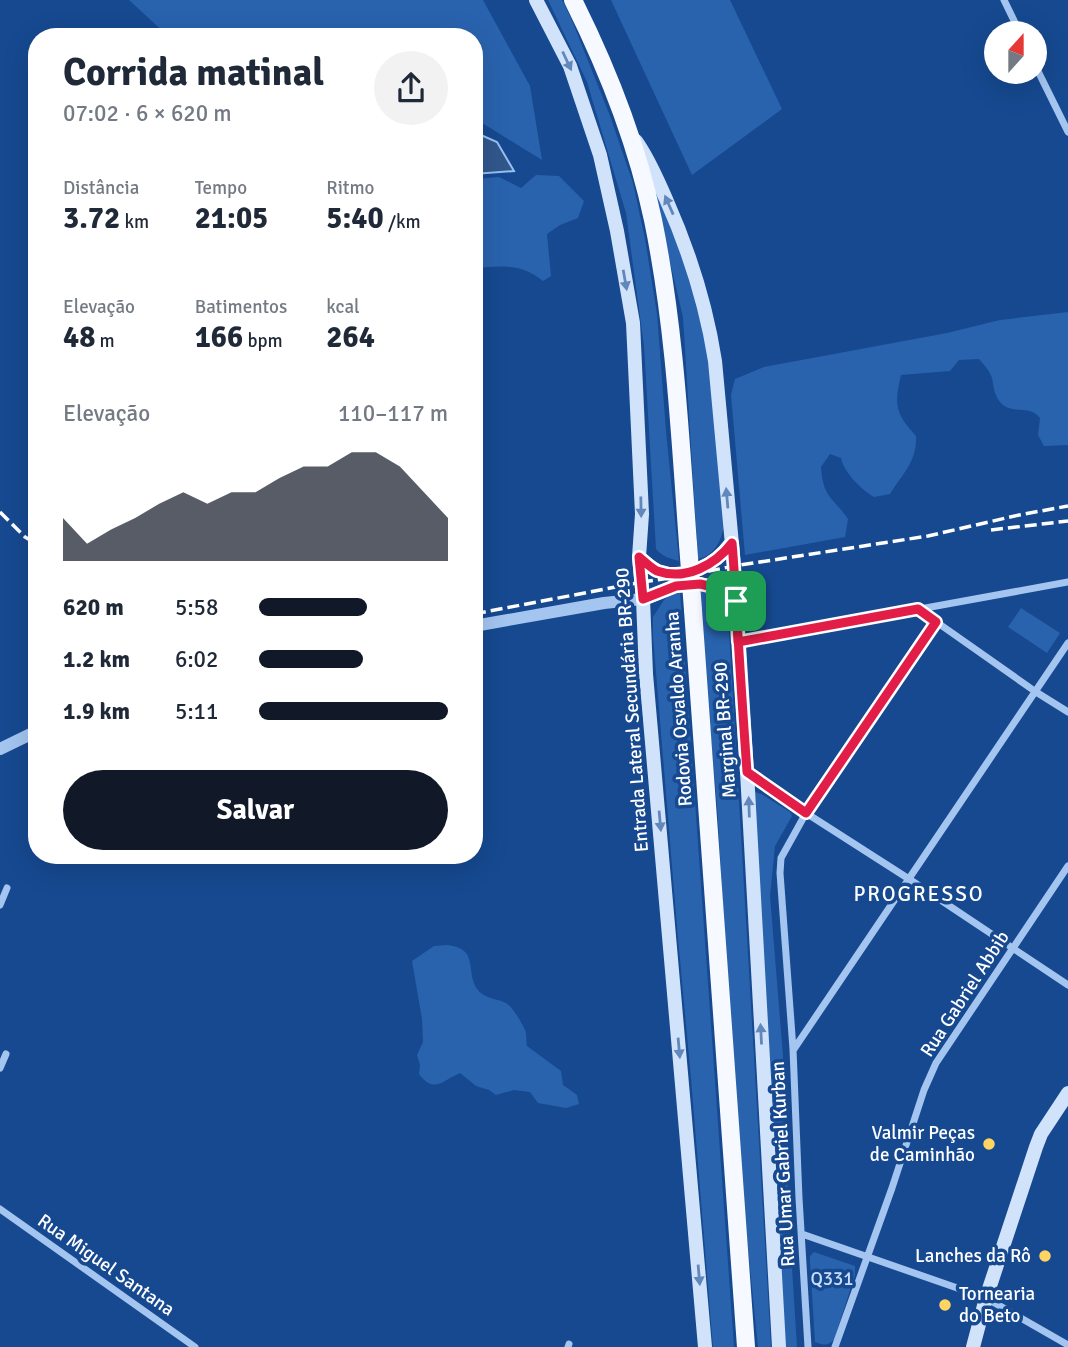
<!DOCTYPE html>
<html lang="pt">
<meta charset="utf-8">
<style>
body{margin:0;font-family:Signika,sans-serif;background:#f2f2f3;color:#1f2937;height:100vh;display:flex;flex-direction:column;font-size:26px;white-space:nowrap}
*{box-sizing:border-box;margin:0}
p{font-size:23px;color:#747a83}
.icon{flex:none;width:38px;height:38px;fill:none;stroke:currentColor;stroke-width:2;stroke-linecap:round;stroke-linejoin:round}
.map{position:relative;flex:1;overflow:hidden}
.side{position:absolute;left:28px;top:28px;width:455px;height:836px;display:flex;flex-direction:column;background:#fff;border-radius:28px;box-shadow:0 7px 28px #0002}
.side>*{flex:none}
.needle{width:46px;rotate:21deg}
.tools{position:absolute;left:984px;top:21px;display:grid;gap:14px}
.tools a{display:grid;place-items:center;width:63px;height:63px;border-radius:50%;background:#fff;box-shadow:0 7px 28px #0002;font-size:35px}
.pin{position:absolute;display:grid;place-items:center;width:60px;height:60px;color:#fff;margin:-30px;border-radius:14px;box-shadow:0 4px 10px #0006}
.round{display:grid;place-items:center;flex:none;width:74px;height:74px;border-radius:37px;background:#f2f2f3}
.headline{display:flex;align-items:center;justify-content:space-between;height:119px;padding:0 35px}
h1{font-size:38px;font-weight:800;line-height:52px}
.figures{display:grid;grid-template-columns:repeat(3,1fr);gap:10px;height:119px;padding:7px 35px}
.figures div{display:grid;align-content:center}
.figures b{font-size:30px;font-weight:800}
.figures small{font-size:19px;font-weight:400}
.figures p{font-size:19px}
.chart{height:196px;padding:14px 35px}
.chart p{display:flex;justify-content:space-between}
.chart svg{width:100%;height:126px;margin-top:7px;fill:#111827;opacity:.7}
.primary-button{display:flex;gap:14px;margin-top:auto;padding:14px 35px}
.primary-button a{flex:1;height:80px;border-radius:42px;background:#111827;color:#fff;font-size:28px;font-weight:800;line-height:80px;text-align:center}
ul{padding:0 35px;list-style:none;font-size:23px}
li{display:grid;grid-template-columns:112px 84px 1fr;align-items:center;height:52px}
li i{height:18px;border-radius:9px;background:#111827}
.map>svg:first-child{display:block}
.green{fill:#2963ae}
.water{fill:#31578b;stroke:#96bff3;stroke-width:2}
.lines{fill:none;stroke-linecap:round;stroke-linejoin:round}
.minor{stroke:#a3c5f0;stroke-width:7}
.tertiary{stroke:#a3c5f0;stroke-width:12}
.secondary{stroke:#d1e3fb;stroke-width:14}
.trunk{stroke:#f6f9ff;stroke-width:18}
.rail{stroke:#fff;stroke-width:3.5;stroke-dasharray:12 5;stroke-linecap:butt}
.trunk-bridge{stroke:#f6f9ff;stroke-width:18}
.oneway{fill:#6187bb}
.route-casing{stroke:#fff;stroke-width:14}
.route{stroke:#e11d48;stroke-width:9}
.poi-dot{fill:#ffd462;stroke:#164990;stroke-width:2.5}
.labels{text-anchor:middle;dominant-baseline:central;stroke-width:7;stroke-linejoin:round;paint-order:stroke}
.street-label{font-size:19px;fill:#fff;stroke:#164990}
.poi-label{font-size:19px;fill:#fff;stroke:#164990;text-anchor:end}
.park-label{font-size:19px;fill:#cadffb;stroke:#164990}
.neighbourhood-label{font-size:21px;letter-spacing:2px;fill:#fff;stroke:#164990}
</style>
<div class="map">
<svg width="1068" height="1347" viewBox="0 0 1068 1347">
<rect width="100%" height="100%" fill="#164990"/>
<!-- green -->
<path class="green" d="M 129,0 L 483,0 L 530,86 L 542,160 L 474,118 L 474,37 L 169,37 Z
M 548,0 L 562,0 L 571,18 L 610,116 L 633,183 L 645,239 L 657,314 L 666,431 L 679,561 C 669,558 663,557 656,549 L 644,346 L 626,213 L 587,82 Z
M 611,0 L 730,0 L 782,109 L 692,175 Z
M 536,175 L 559,176 L 584,201 L 578,218 L 560,225 L 547,234 L 551,276 L 543,281 C 521,263 502,266 474,268 L 474,179 L 499,177 L 521,188 Z
M 658,189 L 684,254 L 711,361 L 725,522 C 722,538 716,555 698,559 L 683,317 L 656,202 Z
M 1068,312 L 1068,445 L 1044,446 L 1038,435 L 1040,418 C 1030,405 1015,414 1003,405 C 994,397 994,388 992,378 C 990,371 984,365 979,359 L 959,360 L 950,371 L 901,375 C 894,405 895,413 916,436 C 917,462 903,473 890,494 L 874,497 C 861,489 844,473 841,458 L 830,454 L 821,467 C 823,498 832,496 848,519 L 845,537 L 745,555 L 731,395 L 735,379 L 764,367 L 947,333 L 1000,320 Z
M 707,591 C 719,596 723,601 728,614 L 771,1347 L 758,1347 L 737,1139 L 717,805 L 708,704 L 696,592 Z
M 672,592 L 680,592 L 734,1347 L 713,1347 L 691,1078 L 678,938 L 653,636 L 653,617 L 664,600 Z
M 1021,608 L 1060,633 L 1047,653 L 1008,627 Z
M 752,791 L 761,794 L 790,812 L 792,816 L 775,846 L 770,896 L 783,1056 L 789,1220 L 797,1347 L 783,1347 Z
M 447,945 C 483,949 462,976 481,993 C 488,999 498,999 506,1003 C 513,1007 522,1023 525,1030 C 527,1035 526,1041 527,1046 L 561,1071 L 563,1085 L 577,1095 L 579,1104 L 566,1108 L 538,1103 L 530,1092 L 514,1090 L 496,1095 L 489,1090 L 476,1086 L 460,1073 C 442,1081 434,1094 419,1074 L 420,1065 L 417,1055 L 423,1042 L 422,1019 L 412,961 L 434,946 Z
M 814,1252 L 855,1266 L 855,1275 L 834,1340 C 827,1346 823,1345 815,1342 L 810,1262 L 810,1256 Z"/>
<!-- water -->
<path class="water" d="M 474,132 L 497,142 L 514,171 L 474,174 Z"/>
<g class="lines">
<!-- minor -->
<path class="minor" d="M 1004,0 L 1020,33
M 1034,63 L 1068,132
M 918,609 L 1036,692 L 1068,712
M 739,642 L 1068,582
M 748,772 L 806,813 L 909,879 L 1068,985
M 0,905 L 7,888
M 794,1049 L 1068,643
M 0,1068 L 6,1054
M 0,1209 L 195,1347
M 802,1234 L 986,1298 L 1068,1345
M 568,1347 L 569,1344
M 808,1347 L 799,1198 L 793,1049 L 780,873 L 781,858 L 806,813 L 936,623
M 835,1347 L 892,1188 L 924,1090 L 936,1063 L 1068,866"/>
<!-- tertiary -->
<path class="tertiary" d="M 474,626 L 604,603 L 643,599
M 0,749 L 37,731"/>
<!-- secondary -->
<path class="secondary" d="M 536,0 L 570,66 L 600,155 L 617,231 L 633,323 L 642,514 L 639,557 L 643,599 L 646,674 L 705,1347
M 636,141 C 649,159 657,179 666,199 C 690,253 706,303 715,361 L 734,566 L 747,772 L 779,1347
M 639,557 C 645,562 651,568 658,571 C 686,581 715,565 731,543
M 643,599 L 675,586 L 700,584 L 722,589 L 736,601
M 973,1347 L 986,1298 L 1036,1147 L 1041,1134 L 1068,1093"/>
<!-- trunk -->
<path class="trunk" d="M 573,0 C 608,70 637,144 653,220 C 675,327 680,436 688,544
M 693,610 L 746,1347"/>
<!-- rail -->
<path class="rail" d="M 0,512 L 25,537 L 37,544
M 991,530 L 1068,521
M 474,614 L 642,582 L 690,575 L 734,566 L 928,536 L 1019,515 L 1068,506"/>
<!-- trunk-bridge -->
<path class="trunk-bridge" d="M 688,544 L 693,610"/>
</g>
<!-- one-way arrows -->
<defs><path id="oneway-solid" d="M-6-.8H1V-3.2L6.5 0L1 3.2V.8H-6Z" transform="scale(1.75)"/></defs>
<g class="oneway">
<use href="#oneway-solid" transform="translate(567 61) rotate(65)"/>
<use href="#oneway-solid" transform="translate(669 205) rotate(-114)"/>
<use href="#oneway-solid" transform="translate(625 280) rotate(80)"/>
<use href="#oneway-solid" transform="translate(727 498) rotate(-95)"/>
<use href="#oneway-solid" transform="translate(641 507) rotate(89)"/>
<use href="#oneway-solid" transform="translate(749 807) rotate(-92)"/>
<use href="#oneway-solid" transform="translate(660 821) rotate(85)"/>
<use href="#oneway-solid" transform="translate(761 1034) rotate(-93)"/>
<use href="#oneway-solid" transform="translate(679 1048) rotate(85)"/>
<use href="#oneway-solid" transform="translate(699 1275) rotate(85)"/>
</g>
<g class="lines">
<defs>
<path id="route" d="M 736,601 L 722,589 L 700,584 L 676,586 L 643,599 L 639,557 C 645,562 651,568 657,571 C 686,581 715,565 732,543 C 735,576 736,609 738,642 L 918,609 L 936,622 L 806,813 L 747,772 C 743,715 739,658 736,601"/>
</defs>
<!-- route casing -->
<use href="#route" class="route-casing"/>
<!-- route -->
<use href="#route" class="route"/>
</g>
<!-- markers -->
<g class="poi-dot">
<circle cx="989" cy="1144" r="7"/>
<circle cx="1045" cy="1256" r="7"/>
<circle cx="945" cy="1305" r="7"/>
</g>
<g class="labels">
<!-- street labels -->
<g class="street-label">
<text transform="translate(679 709) rotate(-94)">Rodovia Osvaldo Aranha</text>
<text transform="translate(632 710) rotate(-94)">Entrada Lateral Secundária BR-290</text>
<text transform="translate(725 730) rotate(-94)">Marginal BR-290</text>
<text transform="translate(965 994) rotate(-57)">Rua Gabriel Abbib</text>
<text transform="translate(783 1164) rotate(-93)">Rua Umar Gabriel Kurban</text>
<text transform="translate(106 1265) rotate(35)">Rua Miguel Santana</text>
</g>
<!-- poi labels -->
<g class="poi-label">
<text x="975" y="1133">Valmir Peças<tspan x="975" dy="22">de Caminhão</tspan></text>
<text x="1031" y="1256">Lanches da Rô</text>
<text x="959" y="1294" text-anchor="start">Tornearia<tspan x="959" dy="22">do Beto</tspan></text>
</g>
<!-- park labels -->
<g class="park-label">
<text x="832" y="1279">Q331</text>
</g>
<!-- neighbourhood labels -->
<g class="neighbourhood-label">
<text x="919" y="894">PROGRESSO</text>
</g>
</g>
</svg>
<div class="tools">
<a><svg class="needle" viewBox="-14 -14 28 28"><path d="M0-13l5 13h-10z" fill="#e53935"/><path d="M0 13l5-13h-10z" fill="#747a83"/></svg></a>
</div>
<div class="pin" style="left:736px;top:601px;background:#1e9e55"><svg class="icon" aria-label="arrive" viewBox="0 0 24 24"><path d="M6 21V4h12l-3 4 3 4H6"/></svg></div>
<section class="side">
<div class="headline"><div><h1>Corrida matinal</h1><p>07:02 · 6 × 620 m</p></div><a class="round"><svg class="icon" aria-label="share" viewBox="0 0 24 24"><path d="M12 15V3M7 8l5-5 5 5M5 13v7h14v-7"/></svg></a></div>
<div class="figures">
<div><p>Distância</p><b>3.72<small> km</small></b></div>
<div><p>Tempo</p><b>21:05</b></div>
<div><p>Ritmo</p><b>5:40<small> /km</small></b></div>
</div>
<div class="figures">
<div><p>Elevação</p><b>48<small> m</small></b></div>
<div><p>Batimentos</p><b>166<small> bpm</small></b></div>
<div><p>kcal</p><b>264</b></div>
</div>
<div class="chart"><p><span>Elevação</span>110–117 m</p>
<svg viewBox="0 0 160 44" preserveAspectRatio="none"><path d="M0 44V29L10 38L20 33L30 29L40 24L50 20L60 24L70 20L80 20L90 15L100 11L110 11L120 6L130 6L140 11L150 20L160 29V44z"/></svg>
</div>
<ul>
<li><b>620 m</b>5:58<i style="width:57%"></i></li>
<li><b>1.2 km</b>6:02<i style="width:55%"></i></li>
<li><b>1.9 km</b>5:11<i style="width:100%"></i></li>
</ul>
<div class="primary-button"><a>Salvar</a></div>
</section>
</div>
